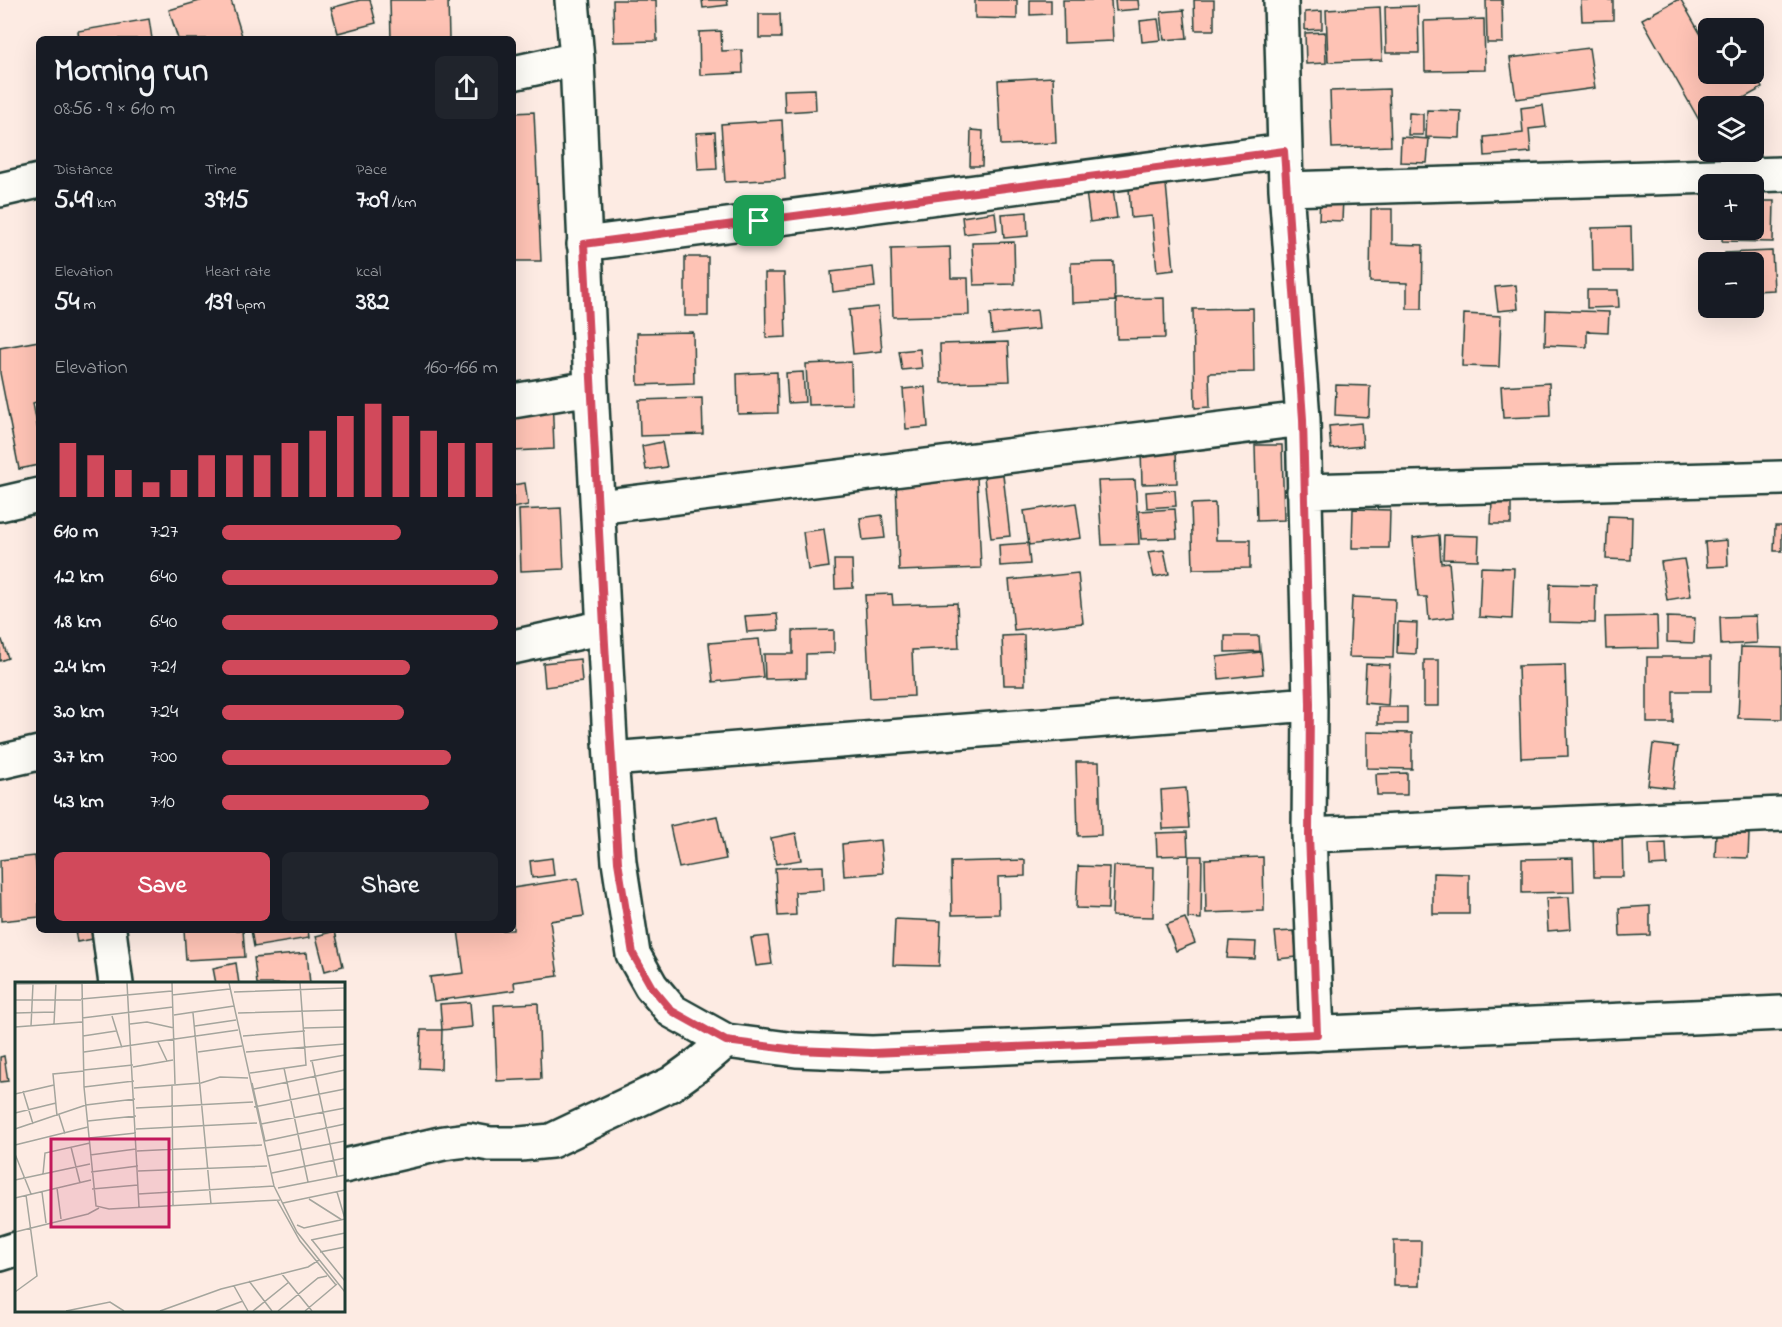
<!DOCTYPE html>
<meta charset="utf-8">
<style>
body{margin:0;font-family:"Indie Flower",sans-serif;background:#20242c;color:#f1f3f6;height:100vh;display:flex;flex-direction:column;font-size:22px;white-space:nowrap}
*{box-sizing:border-box;margin:0}
p{font-size:20px;color:#9ea1a6}
.icon{flex:none;width:33px;height:33px;fill:none;stroke:currentColor;stroke-width:2;stroke-linecap:round;stroke-linejoin:round}
.map{position:relative;flex:1;overflow:hidden}
.panel{position:absolute;left:36px;top:36px;width:480px;height:897px;display:flex;flex-direction:column;background:#171b24;border-radius:9px;box-shadow:0 6px 24px #0002}
.panel>*{flex:none}
.buttons{position:absolute;left:1698px;top:18px;display:grid;gap:12px}
.buttons a{display:grid;place-items:center;width:66px;height:66px;border-radius:9px;background:#171b24;box-shadow:0 6px 24px #0002;font-size:30px}
.pin{position:absolute;display:grid;place-items:center;width:51px;height:51px;color:#fff;margin:-26px;border-radius:12px;box-shadow:0 3px 9px #0006}
.round{display:grid;place-items:center;flex:none;width:63px;height:63px;border-radius:9px;background:#20242c}
.headline{display:flex;align-items:center;justify-content:space-between;height:102px;padding:0 18px}
h1{font-size:33px;font-weight:700;line-height:45px}
.metrics{display:grid;grid-template-columns:repeat(3,1fr);gap:9px;height:102px;padding:6px 18px}
.metrics div{display:grid;align-content:center}
.metrics b{font-size:26px;font-weight:700}
.metrics small{font-size:16px;font-weight:400}
.metrics p{font-size:16px}
.chart{height:168px;padding:12px 18px}
.chart p{display:flex;justify-content:space-between}
.chart svg{width:100%;height:108px;margin-top:6px;stroke:#d1495b;stroke-width:6}
.action{display:flex;gap:12px;margin-top:auto;padding:12px 18px}
.action a{flex:1;height:69px;border-radius:9px;background:#d1495b;color:#fff;font-size:24px;font-weight:700;line-height:69px;text-align:center}
.action a+a{background:#20242c;color:#f1f3f6}
ul{padding:0 18px;list-style:none;font-size:20px}
li{display:grid;grid-template-columns:96px 72px 1fr;align-items:center;height:45px}
li i{height:15px;border-radius:8px;background:#d1495b}
.map>svg:first-child{display:block}
.building{fill:#fec3b5;stroke:#1f3d34;stroke-width:1.5}
.lines{fill:none;stroke-linecap:round;stroke-linejoin:round}
.minor-casing{stroke:#1f3d34;stroke-width:38}
.minor{stroke:#fdfcf7;stroke-width:33}
.route-casing{stroke:#fff;stroke-width:12}
.route{stroke:#d1495b;stroke-width:8}
.inset-road{fill:none;stroke:#a4a59d;stroke-width:1.5}
.view{fill:#c2185b;fill-opacity:0.15;stroke:#c2185b;stroke-width:3}
.inset-edge{fill:none;stroke:#1f3d34;stroke-width:3}
</style>
<div class="map">
<svg width="1782" height="1327" viewBox="0 0 1782 1327">
<rect width="100%" height="100%" fill="#fdebe3"/>
<filter id="ink" filterUnits="userSpaceOnUse"><feTurbulence type="fractalNoise" baseFrequency=".0167" numOctaves="2"/><feDisplacementMap in="SourceGraphic" scale="12" xChannelSelector="R" yChannelSelector="G"/><feConvolveMatrix kernelMatrix="1 2 1 2 8 2 1 2 1" color-interpolation-filters="sRGB"/></filter>
<g filter="url(#ink)">
<!-- building -->
<path class="building" d="M 203,0 L 231,0 L 243,39 L 178,39 L 169,10 Z
M 360,0 L 370,0 L 376,23 L 338,33 L 331,8 Z
M 390,0 L 448,0 L 449,39 L 391,39 Z
M 613,0 L 656,0 L 657,41 L 614,42 Z
M 702,0 L 727,0 L 728,5 L 703,8 Z
M 975,0 L 1017,0 L 1017,19 L 975,18 Z
M 1030,0 L 1051,0 L 1051,14 L 1030,15 Z
M 1063,0 L 1111,0 L 1113,41 L 1064,43 Z
M 1115,0 L 1138,0 L 1139,9 L 1116,11 Z
M 1194,0 L 1214,0 L 1214,30 L 1195,30 Z
M 1486,0 L 1502,0 L 1503,43 L 1487,43 Z
M 1581,0 L 1613,0 L 1613,20 L 1582,21 Z
M 1677,0 L 1681,0 L 1704,40 L 1708,38 L 1708,74 L 1754,74 L 1754,72 L 1762,88 L 1731,105 L 1732,106 L 1708,106 L 1708,136 L 1642,19 Z
M 1418,6 L 1419,53 L 1386,53 L 1385,7 Z
M 1380,7 L 1382,60 L 1328,62 L 1326,10 Z
M 1184,10 L 1187,38 L 1164,40 L 1161,12 Z
M 1322,11 L 1322,29 L 1305,30 L 1305,12 Z
M 759,14 L 780,14 L 781,38 L 759,38 Z
M 149,19 L 152,39 L 79,39 L 78,31 Z
M 1158,19 L 1161,40 L 1142,42 L 1140,21 Z
M 1484,19 L 1485,70 L 1425,71 L 1424,21 Z
M 721,31 L 722,51 L 742,50 L 743,73 L 700,75 L 699,32 Z
M 1325,32 L 1326,63 L 1306,64 L 1305,33 Z
M 1589,48 L 1595,88 L 1516,99 L 1510,58 Z
M 1053,77 L 1056,143 L 1001,145 L 998,80 Z
M 815,89 L 816,110 L 785,112 L 784,90 Z
M 1389,89 L 1391,146 L 1332,148 L 1330,91 Z
M 1543,105 L 1546,127 L 1529,129 L 1531,152 L 1485,156 L 1484,137 L 1523,133 L 1521,108 Z
M 1427,110 L 1461,111 L 1460,138 L 1426,137 Z
M 534,112 L 541,261 L 513,261 L 513,113 Z
M 1409,113 L 1423,114 L 1423,135 L 1408,135 Z
M 782,120 L 785,179 L 725,182 L 721,124 Z
M 971,130 L 983,131 L 982,166 L 970,166 Z
M 715,132 L 717,169 L 698,170 L 696,133 Z
M 1401,137 L 1429,139 L 1427,163 L 1400,162 Z
M 1166,184 L 1174,270 L 1157,272 L 1152,216 L 1131,218 L 1129,188 Z
M 1113,189 L 1117,218 L 1090,222 L 1086,192 Z
M 1320,196 L 1343,197 L 1342,221 L 1319,220 Z
M 1754,201 L 1774,201 L 1773,242 L 1722,241 L 1723,230 L 1754,230 Z
M 1371,209 L 1392,209 L 1392,244 L 1423,245 L 1422,309 L 1407,309 L 1407,283 L 1370,282 Z
M 995,212 L 997,230 L 964,234 L 962,217 Z
M 1027,212 L 1028,236 L 1004,238 L 1002,214 Z
M 1631,227 L 1632,271 L 1593,271 L 1592,228 Z
M 1014,242 L 1015,284 L 974,285 L 972,243 Z
M 950,247 L 951,278 L 968,278 L 969,315 L 893,317 L 891,249 Z
M 1772,251 L 1774,290 L 1754,291 L 1754,262 L 1725,262 L 1725,253 Z
M 685,257 L 708,257 L 708,316 L 685,316 Z
M 1721,257 L 1721,262 L 1708,262 L 1708,292 L 1702,293 L 1699,258 Z
M 1114,262 L 1115,301 L 1072,303 L 1071,263 Z
M 873,267 L 875,287 L 833,292 L 831,272 Z
M 765,273 L 784,273 L 786,337 L 766,338 Z
M 1516,285 L 1518,309 L 1498,311 L 1495,287 Z
M 1587,290 L 1618,290 L 1619,307 L 1587,308 Z
M 1164,298 L 1165,338 L 1117,339 L 1116,299 Z
M 878,307 L 882,351 L 853,354 L 849,310 Z
M 1253,308 L 1254,372 L 1209,373 L 1210,407 L 1195,408 L 1193,309 Z
M 1037,310 L 1039,329 L 992,334 L 990,314 Z
M 1546,310 L 1609,312 L 1608,332 L 1587,331 L 1587,347 L 1545,345 Z
M 1464,314 L 1501,316 L 1499,367 L 1462,366 Z
M 693,332 L 694,383 L 638,385 L 637,333 Z
M 39,341 L 39,401 L 33,403 L 39,436 L 39,465 L 19,469 L 0,373 L 0,348 Z
M 1008,342 L 1010,381 L 941,383 L 940,344 Z
M 920,349 L 922,368 L 902,370 L 899,351 Z
M 851,362 L 852,404 L 808,405 L 806,364 Z
M 777,372 L 778,413 L 738,414 L 737,374 Z
M 803,372 L 805,402 L 788,403 L 786,373 Z
M 1549,383 L 1550,416 L 1503,418 L 1501,386 Z
M 1336,385 L 1370,386 L 1369,417 L 1335,415 Z
M 925,387 L 928,427 L 906,429 L 903,389 Z
M 552,393 L 554,449 L 513,451 L 513,395 Z
M 702,398 L 703,434 L 640,436 L 639,400 Z
M 1361,423 L 1363,446 L 1331,449 L 1329,426 Z
M 662,442 L 667,467 L 646,470 L 642,446 Z
M 1255,445 L 1282,445 L 1284,520 L 1257,521 Z
M 1176,449 L 1177,483 L 1142,484 L 1141,450 Z
M 1002,466 L 1010,536 L 991,538 L 983,468 Z
M 977,477 L 981,568 L 899,571 L 896,480 Z
M 1135,480 L 1139,544 L 1102,545 L 1098,481 Z
M 525,483 L 528,505 L 513,508 L 513,485 Z
M 1175,490 L 1176,506 L 1147,508 L 1146,492 Z
M 1492,501 L 1511,501 L 1511,524 L 1491,524 Z
M 1076,503 L 1081,538 L 1029,545 L 1024,511 Z
M 1215,503 L 1216,540 L 1250,540 L 1250,568 L 1193,569 L 1191,504 Z
M 561,508 L 564,569 L 521,571 L 519,510 Z
M 1175,509 L 1177,538 L 1141,539 L 1139,511 Z
M 1353,509 L 1390,510 L 1389,548 L 1352,548 Z
M 882,515 L 885,538 L 863,540 L 860,518 Z
M 1608,516 L 1632,517 L 1631,560 L 1606,559 Z
M 1775,526 L 1782,526 L 1782,551 L 1774,551 Z
M 824,529 L 829,567 L 808,570 L 803,532 Z
M 1439,535 L 1441,563 L 1449,562 L 1454,617 L 1429,620 L 1427,597 L 1418,597 L 1413,538 Z
M 1444,535 L 1479,536 L 1478,560 L 1443,559 Z
M 1727,540 L 1728,566 L 1707,567 L 1705,542 Z
M 1028,543 L 1030,564 L 1000,566 L 999,545 Z
M 1164,550 L 1169,574 L 1154,577 L 1148,552 Z
M 1684,559 L 1691,596 L 1667,600 L 1661,562 Z
M 834,560 L 852,560 L 853,588 L 835,589 Z
M 1481,567 L 1514,568 L 1512,619 L 1479,617 Z
M 1078,573 L 1083,623 L 1014,630 L 1009,580 Z
M 1550,584 L 1596,585 L 1595,623 L 1549,622 Z
M 892,594 L 893,605 L 957,603 L 959,648 L 912,650 L 914,696 L 870,698 L 865,595 Z
M 1352,597 L 1395,599 L 1393,658 L 1349,657 Z
M 777,614 L 779,630 L 747,632 L 745,616 Z
M 1657,616 L 1658,648 L 1606,649 L 1605,617 Z
M 1756,616 L 1757,643 L 1721,645 L 1720,617 Z
M 1667,617 L 1695,618 L 1694,643 L 1667,642 Z
M 1398,622 L 1417,623 L 1416,654 L 1397,653 Z
M 834,630 L 834,653 L 806,654 L 806,678 L 765,679 L 764,654 L 793,654 L 793,631 Z
M 1024,635 L 1025,685 L 1004,685 L 1002,636 Z
M 1225,636 L 1259,636 L 1260,651 L 1225,652 Z
M 759,639 L 763,677 L 713,682 L 709,643 Z
M 2,640 L 8,658 L 0,661 L 0,641 Z
M 1741,647 L 1782,648 L 1782,719 L 1738,718 Z
M 1261,652 L 1263,674 L 1219,679 L 1217,657 Z
M 1647,657 L 1711,657 L 1711,691 L 1673,691 L 1673,723 L 1647,723 Z
M 580,659 L 582,682 L 545,687 L 543,663 Z
M 1424,660 L 1439,660 L 1439,706 L 1424,706 Z
M 1366,664 L 1390,665 L 1388,705 L 1364,703 Z
M 1565,665 L 1568,756 L 1521,758 L 1518,666 Z
M 1378,707 L 1407,707 L 1407,724 L 1378,724 Z
M 1367,732 L 1412,733 L 1412,769 L 1367,768 Z
M 1653,744 L 1678,747 L 1673,788 L 1648,785 Z
M 1076,762 L 1099,762 L 1101,835 L 1078,836 Z
M 1407,773 L 1407,795 L 1377,795 L 1376,774 Z
M 1186,788 L 1189,828 L 1163,829 L 1161,790 Z
M 717,816 L 726,859 L 679,868 L 670,826 Z
M 1187,832 L 1188,855 L 1157,856 L 1156,833 Z
M 1622,832 L 1623,877 L 1594,877 L 1593,833 Z
M 796,833 L 801,860 L 776,864 L 771,838 Z
M 1716,833 L 1749,834 L 1748,858 L 1715,857 Z
M 880,840 L 883,873 L 844,876 L 842,844 Z
M 1666,843 L 1667,865 L 1650,866 L 1649,844 Z
M 35,856 L 39,891 L 39,917 L 1,921 L 0,860 Z
M 1189,856 L 1202,856 L 1201,919 L 1188,918 Z
M 1263,857 L 1264,911 L 1206,913 L 1205,859 Z
M 552,858 L 554,875 L 532,878 L 530,861 Z
M 1573,858 L 1574,892 L 1522,893 L 1522,859 Z
M 1025,860 L 1025,876 L 998,877 L 999,914 L 952,915 L 951,862 Z
M 823,866 L 824,890 L 795,892 L 796,915 L 778,916 L 775,868 Z
M 1078,866 L 1109,867 L 1108,909 L 1076,908 Z
M 1114,866 L 1154,867 L 1153,917 L 1112,916 Z
M 1433,873 L 1469,874 L 1469,914 L 1433,914 Z
M 578,878 L 584,916 L 550,921 L 558,976 L 514,982 L 515,990 L 434,1001 L 430,977 L 464,973 L 458,930 L 513,930 L 513,888 Z
M 1569,897 L 1571,929 L 1548,931 L 1546,898 Z
M 1650,906 L 1650,935 L 1620,936 L 1619,908 Z
M 1185,918 L 1195,943 L 1176,951 L 1166,925 Z
M 895,919 L 941,921 L 939,966 L 893,965 Z
M 75,930 L 96,930 L 98,938 L 77,942 Z
M 184,930 L 243,930 L 245,957 L 186,960 Z
M 251,930 L 308,930 L 309,938 L 254,947 Z
M 335,931 L 343,966 L 325,971 L 316,936 Z
M 1294,931 L 1297,957 L 1278,959 L 1275,932 Z
M 768,936 L 772,964 L 756,966 L 751,938 Z
M 1229,941 L 1256,942 L 1255,959 L 1227,958 Z
M 307,953 L 310,984 L 257,984 L 254,958 Z
M 236,963 L 239,984 L 216,984 L 213,968 Z
M 470,1002 L 472,1027 L 442,1030 L 440,1004 Z
M 538,1003 L 541,1079 L 497,1081 L 494,1005 Z
M 421,1030 L 442,1030 L 441,1069 L 419,1068 Z
M 4,1056 L 8,1081 L 0,1082 L 0,1057 Z
M 1394,1241 L 1421,1241 L 1420,1286 L 1394,1286 Z"/>
<g class="lines">
<defs>
<path id="minor" d="M 572,0 L 577,59 L 591,388 L 611,759 L 619,862 L 633,954 L 651,986 L 672,1011 L 726,1041 L 796,1050 L 872,1053 L 1782,1013
M 1281,0 L 1286,189 L 1303,419 L 1310,704 L 1309,835 L 1317,1034
M 513,73 L 577,59
M 1286,189 L 1782,174
M 0,190 L 39,181
M 584,244 L 1284,151
M 513,401 L 591,388
M 1304,491 L 1782,478
M 0,504 L 39,495
M 598,507 L 1303,419
M 513,647 L 604,627
M 611,759 L 1310,704
M 0,762 L 39,753
M 1309,835 L 1782,814
M 109,930 L 116,984
M 344,1166 L 444,1143 L 468,1140 L 490,1144 L 520,1144 L 551,1141 L 671,1084 L 700,1063 L 726,1041
M 0,1254 L 16,1249"/>
</defs>
<!-- minor casing -->
<use href="#minor" class="minor-casing"/>
<!-- minor -->
<use href="#minor" class="minor"/>
</g>
</g>
<g class="lines" filter="url(#ink)">
<defs>
<path id="route" d="M 1284,151 L 1303,419 L 1310,704 L 1309,835 L 1317,1034 L 872,1053 L 796,1050 L 726,1041 L 672,1011 L 651,986 L 633,954 L 618,862 L 604,627 L 584,244 Z"/>
</defs>
<!-- route casing -->
<use href="#route" class="route-casing"/>
<!-- route -->
<use href="#route" class="route"/>
</g>
<!-- overview -->
<g transform="translate(15 982)">
<rect width="330" height="330" fill="#fdebe3"/>
<path class="inset-road" d="M 67,1 L 69,105 L 81,224 L 94,227 L 265,218M 112,1 L 124,225M 157,1 L 160,102M 214,1 L 259,204 L 282,250 L 330,310M 0,2 L 90,1M 219,10 L 330,6M 157,13 L 215,7M 66,17 L 157,9M 0,18 L 66,18M 0,31 L 39,30M 178,31 L 196,222M 223,31 L 330,28M 159,33 L 219,24M 97,34 L 107,66M 67,36 L 158,25M 39,42 L 41,1M 115,42 L 132,40 L 159,46M 16,44 L 18,2M 180,44 L 221,38M 0,45 L 67,40M 289,46 L 330,45M 68,54 L 101,49M 228,54 L 290,49M 143,60 L 152,79M 69,70 L 223,48M 183,70 L 227,64M 231,70 L 330,62M 295,79 L 330,73M 297,79 L 322,194M 118,85 L 158,78M 269,86 L 293,200M 69,88 L 118,83M 235,91 L 291,83 L 285,1M 237,101 L 250,159M 157,103 L 158,224M 69,105 L 119,99M 119,106 L 186,101 L 205,95 L 233,96M 239,107 L 330,88M 8,109 L 18,142M 0,112 L 39,103M 239,125 L 330,107M 121,126 L 238,120M 0,131 L 41,121M 44,133 L 50,152M 42,134 L 38,92 L 69,89M 73,139 L 121,134M 246,142 L 330,126M 0,147 L 71,123 L 120,117M 121,147 L 242,141M 74,156 L 121,151M 250,159 L 330,142M 0,163 L 73,145M 56,165 L 65,201M 122,169 L 247,163M 0,172 L 16,212M 75,173 L 121,167M 253,174 L 330,159M 123,189 L 252,184M 76,190 L 123,184M 257,191 L 330,176M 28,192 L 30,171 L 75,161M 0,198 L 75,182M 42,206 L 46,237M 263,206 L 330,193M 77,207 L 123,203M 27,210 L 31,241M 322,210 L 330,237M 123,212 L 259,204M 0,216 L 76,198M 294,217 L 327,238M 262,218 L 285,259 L 321,303M 268,221 L 330,208M 282,243 L 289,246 L 330,237M 0,250 L 73,232 L 84,226M 296,258 L 330,251M 297,258 L 330,299M 305,270 L 330,265M 266,291 L 297,329M 234,299 L 257,329M 219,304 L 233,329M 0,310 L 22,294 L 11,213M 51,329 L 95,320 L 109,329M 145,329 L 206,307 L 293,285 L 304,278M 201,329 L 228,319M 238,329 L 274,300M 263,329 L 303,296 L 312,294M 290,329 L 322,302"/>
<path class="view" d="M 36,157 L 154,157 L 154,245 L 36,245 Z"/>
<rect width="330" height="330" class="inset-edge"/>
</g>
</svg>
<div class="buttons">
<a><svg class="icon" aria-label="locate" viewBox="0 0 24 24"><circle cx="12" cy="12" r="6"/><path d="M12 2v4M12 18v4M2 12h4M18 12h4"/></svg></a>
<a><svg class="icon" aria-label="layers" viewBox="0 0 24 24"><path d="M12 4l9 5-9 5-9-5zM3 14l9 5 9-5"/></svg></a>
<a>+</a>
<a>−</a>
</div>
<div class="pin" style="left:759px;top:221px;background:#1e9e55"><svg class="icon" aria-label="arrive" viewBox="0 0 24 24"><path d="M6 21V4h12l-3 4 3 4H6"/></svg></div>
<section class="panel">
<div class="headline"><div><h1>Morning run</h1><p>08:56 · 9 × 610 m</p></div><a class="round"><svg class="icon" aria-label="share" viewBox="0 0 24 24"><path d="M12 15V3M7 8l5-5 5 5M5 13v7h14v-7"/></svg></a></div>
<div class="metrics">
<div><p>Distance</p><b>5.49<small> km</small></b></div>
<div><p>Time</p><b>39:15</b></div>
<div><p>Pace</p><b>7:09<small> /km</small></b></div>
</div>
<div class="metrics">
<div><p>Elevation</p><b>54<small> m</small></b></div>
<div><p>Heart rate</p><b>139<small> bpm</small></b></div>
<div><p>kcal</p><b>382</b></div>
</div>
<div class="chart"><p><span>Elevation</span>160–166 m</p>
<svg viewBox="0 0 160 44" preserveAspectRatio="none"><path d="M5 44V22M15 44V27M25 44V33M35 44V38M45 44V33M55 44V27M65 44V27M75 44V27M85 44V22M95 44V17M105 44V11M115 44V6M125 44V11M135 44V17M145 44V22M155 44V22"/></svg>
</div>
<ul>
<li><b>610 m</b>7:27<i style="width:65%"></i></li>
<li><b>1.2 km</b>6:40<i style="width:100%"></i></li>
<li><b>1.8 km</b>6:40<i style="width:100%"></i></li>
<li><b>2.4 km</b>7:21<i style="width:68%"></i></li>
<li><b>3.0 km</b>7:24<i style="width:66%"></i></li>
<li><b>3.7 km</b>7:00<i style="width:83%"></i></li>
<li><b>4.3 km</b>7:10<i style="width:75%"></i></li>
</ul>
<div class="action"><a>Save</a><a>Share</a></div>
</section>
</div>
